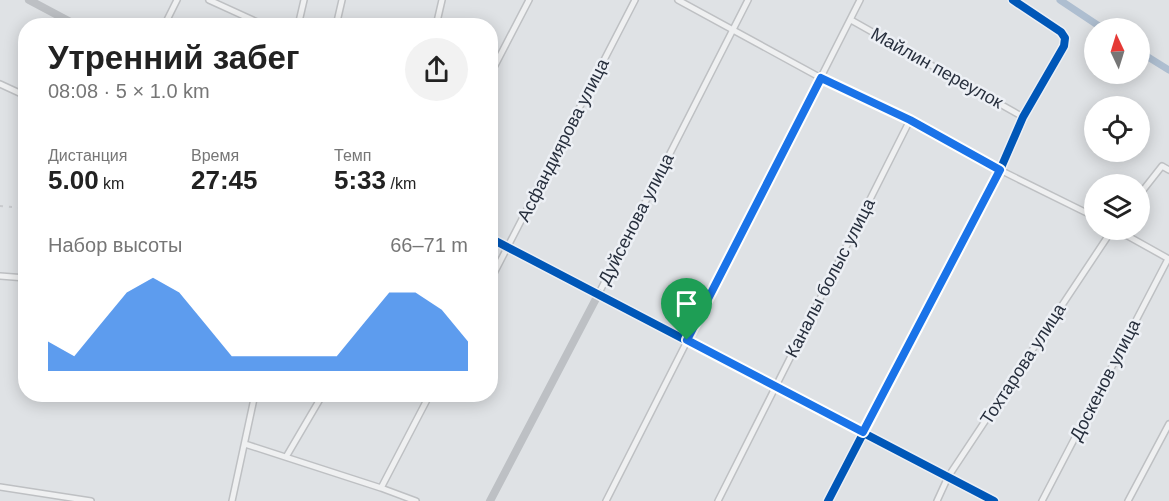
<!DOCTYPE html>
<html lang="ru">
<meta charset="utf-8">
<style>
body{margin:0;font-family:Arial,sans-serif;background:#f2f2f2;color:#222;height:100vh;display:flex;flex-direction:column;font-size:22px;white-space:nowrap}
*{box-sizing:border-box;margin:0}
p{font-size:20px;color:#767676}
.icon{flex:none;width:33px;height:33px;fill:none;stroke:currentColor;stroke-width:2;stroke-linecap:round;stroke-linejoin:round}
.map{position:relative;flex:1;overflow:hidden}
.panel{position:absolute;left:18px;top:18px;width:480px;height:384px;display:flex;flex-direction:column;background:#fff;border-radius:24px;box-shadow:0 3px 15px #0003}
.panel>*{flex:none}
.needle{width:39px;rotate:356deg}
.tools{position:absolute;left:1084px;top:18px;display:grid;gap:12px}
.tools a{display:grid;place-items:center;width:66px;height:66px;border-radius:50%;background:#fff;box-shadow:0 3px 15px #0003;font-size:30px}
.pin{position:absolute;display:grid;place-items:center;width:51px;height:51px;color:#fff;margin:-62px -26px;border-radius:50% 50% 50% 0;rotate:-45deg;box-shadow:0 0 6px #0007}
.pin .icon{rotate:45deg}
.round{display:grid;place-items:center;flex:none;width:63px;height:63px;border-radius:32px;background:#f2f2f2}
.headline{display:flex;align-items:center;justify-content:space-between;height:102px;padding:0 30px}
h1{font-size:33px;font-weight:600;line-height:45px}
.figures{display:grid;grid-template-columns:repeat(3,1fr);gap:9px;height:102px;padding:6px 30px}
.figures div{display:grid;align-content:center}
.figures b{font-size:26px;font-weight:600}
.figures small{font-size:16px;font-weight:400}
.figures p{font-size:16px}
.chart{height:168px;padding:12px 30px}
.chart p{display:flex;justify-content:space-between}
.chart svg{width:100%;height:108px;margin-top:6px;fill:#1a73e8;opacity:.7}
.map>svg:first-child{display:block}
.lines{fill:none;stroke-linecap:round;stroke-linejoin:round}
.canal{stroke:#aebed0;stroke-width:7}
.street-casing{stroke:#bec0c3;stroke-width:8}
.street{stroke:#eff0f1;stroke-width:5}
.secondary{stroke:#bdc0c4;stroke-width:8}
.rail{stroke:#c8cacd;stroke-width:2;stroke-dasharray:3 6;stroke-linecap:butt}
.cycleway-casing{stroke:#edf0f5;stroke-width:11}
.cycleway{stroke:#0057b8;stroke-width:8}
.route-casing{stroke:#fff;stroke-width:12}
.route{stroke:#1a73e8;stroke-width:8}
.labels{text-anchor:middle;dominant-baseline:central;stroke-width:5;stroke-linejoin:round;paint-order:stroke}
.street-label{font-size:18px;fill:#272f3d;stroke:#edf0f5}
</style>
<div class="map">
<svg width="1169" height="501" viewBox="0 0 1169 501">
<rect width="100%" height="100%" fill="#dfe2e5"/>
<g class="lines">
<!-- canal -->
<path class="canal" d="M 1060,0 L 1102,28
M 1140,52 L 1169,70"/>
<defs>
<path id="street" d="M 209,0 L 266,26
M 678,0 L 821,78 L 910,120 L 1000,170 L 1095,217
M 851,20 L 1023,117
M 164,26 L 177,0
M 298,26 L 304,0
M 336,26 L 342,0
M 436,26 L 442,0
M 490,75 L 529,0
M 0,84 L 26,96
M 1140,194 L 1162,166 L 1169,170
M 1117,230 L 1169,259
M 0,276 L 26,278
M 490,281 L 635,0
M 599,293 L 748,0
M 245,444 L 381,488 L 416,501
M 286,457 L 323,394
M 0,487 L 91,501
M 381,488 L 430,394
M 232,501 L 255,394
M 606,501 L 860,0
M 718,501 L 910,120
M 828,501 L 1000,170 L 1023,117 L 1064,46 L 1065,38 L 1061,32 L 1013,0
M 937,501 L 948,477 L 1112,230
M 1042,501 L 1168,259
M 1128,501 L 1169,424"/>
</defs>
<!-- street casing -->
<use href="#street" class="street-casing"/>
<!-- street -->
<use href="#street" class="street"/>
<!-- secondary -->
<path class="secondary" d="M 29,0 L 78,26
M 490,238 L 994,501
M 490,501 L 599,293"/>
<!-- rail -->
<path class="rail" d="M 0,206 L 26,208"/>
<defs>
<path id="cycleway" d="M 490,238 L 994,501
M 828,501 L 1000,170 L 1023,117 L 1064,46 L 1065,38 L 1061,32 L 1013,0"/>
</defs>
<!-- cycleway casing -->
<use href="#cycleway" class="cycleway-casing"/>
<!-- cycleway -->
<use href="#cycleway" class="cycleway"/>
</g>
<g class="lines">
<defs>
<path id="route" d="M 821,78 L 910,120 L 1000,170 L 863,432 L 687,340 Z"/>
</defs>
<!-- route casing -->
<use href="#route" class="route-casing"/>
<!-- route -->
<use href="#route" class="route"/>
</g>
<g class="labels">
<!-- street labels -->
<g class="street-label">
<text transform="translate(937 68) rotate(29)">Майлин переулок</text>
<text transform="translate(563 140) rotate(-63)">Асфандиярова улица</text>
<text transform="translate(636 219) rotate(-63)">Дуйсенова улица</text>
<text transform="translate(830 278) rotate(-63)">Каналы болыс улица</text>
<text transform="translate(1023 364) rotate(-57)">Тохтарова улица</text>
<text transform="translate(1105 380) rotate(-63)">Доскенов улица</text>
</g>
</g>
</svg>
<div class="tools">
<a><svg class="needle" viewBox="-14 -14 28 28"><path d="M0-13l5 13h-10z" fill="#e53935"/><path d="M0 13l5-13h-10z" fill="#767676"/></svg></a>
<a><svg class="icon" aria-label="locate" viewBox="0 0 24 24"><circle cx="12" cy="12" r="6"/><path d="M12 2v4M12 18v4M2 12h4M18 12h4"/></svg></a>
<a><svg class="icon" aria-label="layers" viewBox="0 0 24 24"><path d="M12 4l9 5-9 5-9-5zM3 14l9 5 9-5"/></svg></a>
</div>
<div class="pin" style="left:687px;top:340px;background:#1e9e55"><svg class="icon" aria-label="arrive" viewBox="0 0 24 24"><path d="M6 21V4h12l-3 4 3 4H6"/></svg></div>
<section class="panel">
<div class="headline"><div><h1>Утренний забег</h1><p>08:08 · 5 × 1.0 km</p></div><a class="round"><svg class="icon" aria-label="share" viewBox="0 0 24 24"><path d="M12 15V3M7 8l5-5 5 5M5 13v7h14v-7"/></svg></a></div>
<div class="figures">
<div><p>Дистанция</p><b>5.00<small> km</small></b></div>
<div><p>Время</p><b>27:45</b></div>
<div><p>Темп</p><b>5:33<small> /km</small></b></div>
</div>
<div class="chart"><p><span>Набор высоты</span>66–71 m</p>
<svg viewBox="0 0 160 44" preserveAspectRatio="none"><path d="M0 44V32L10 38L20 25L30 12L40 6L50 12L60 25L70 38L80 38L90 38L100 38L110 38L120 25L130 12L140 12L150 19L160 32V44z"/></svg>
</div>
</section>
</div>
